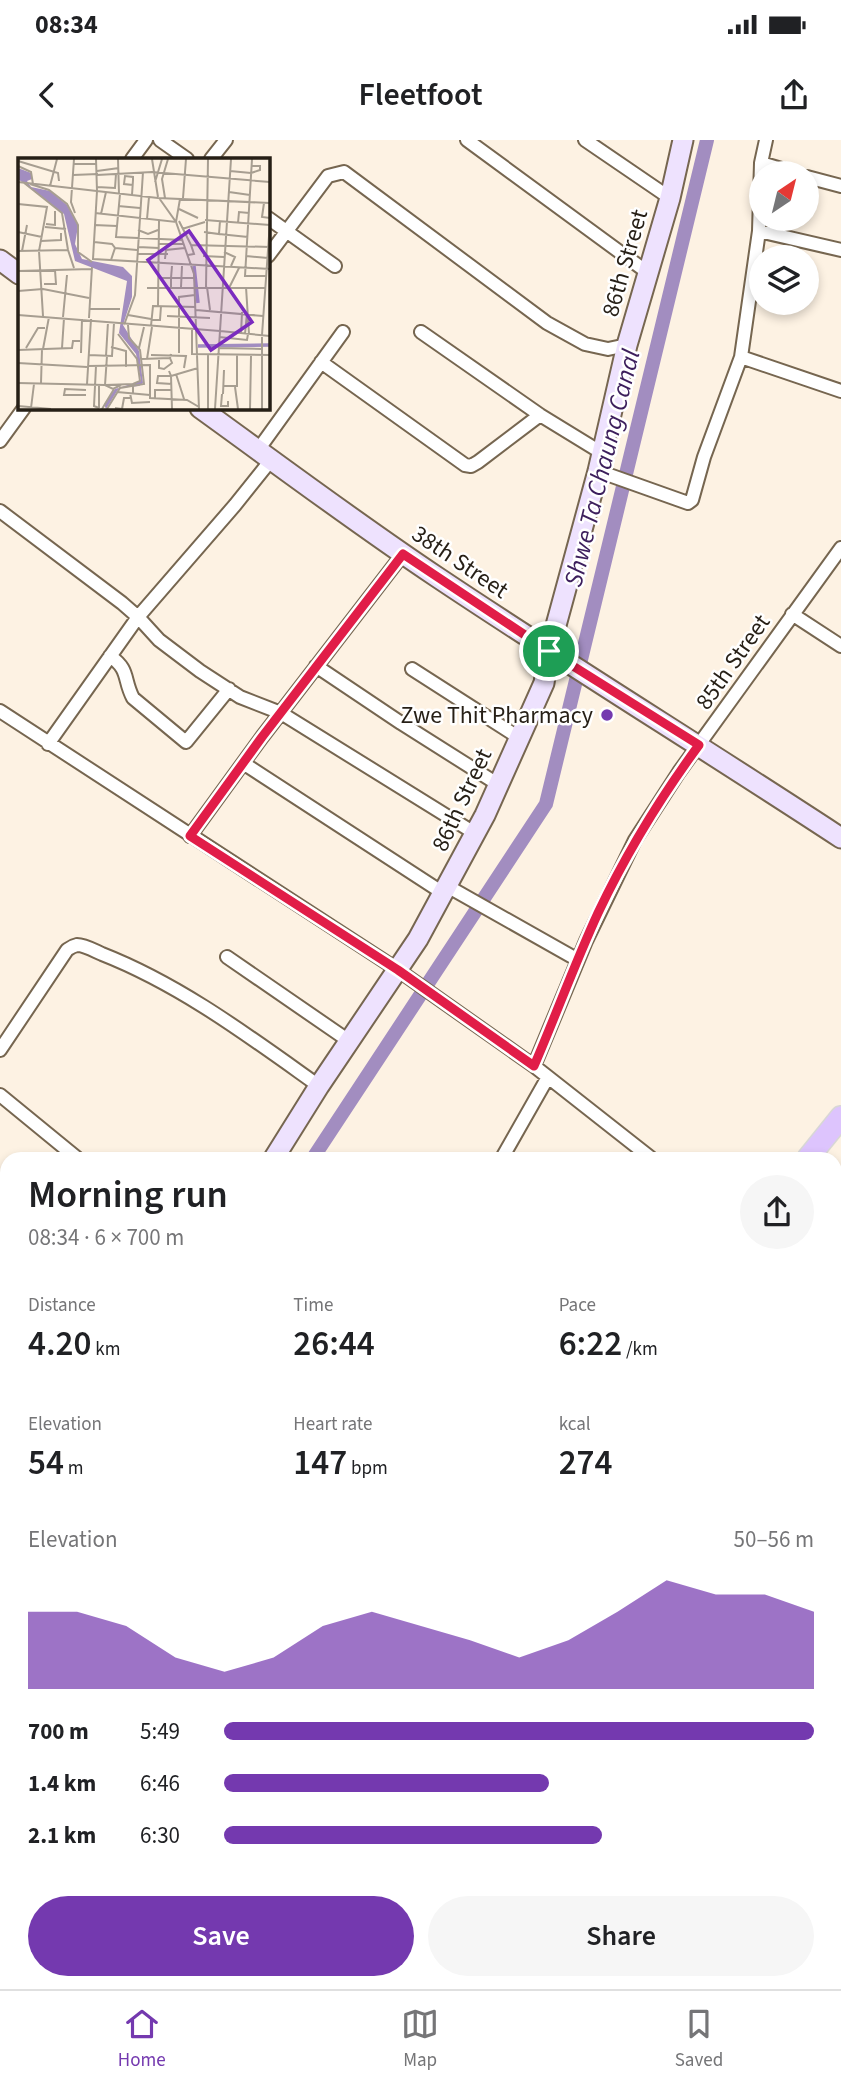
<!DOCTYPE html>
<meta charset="utf-8">
<style>
body{margin:0;font-family:"Source Sans 3",sans-serif;background:#f6f6f6;color:#202124;height:100vh;display:flex;flex-direction:column;font-size:26px;white-space:nowrap}
*{box-sizing:border-box;margin:0}
p{font-size:23px;color:#757577}
.icon{flex:none;width:38px;height:38px;fill:none;stroke:currentColor;stroke-width:2;stroke-linecap:round;stroke-linejoin:round}
.map{position:relative;flex:1;overflow:hidden}
.sheet{position:absolute;left:0px;top:1012px;width:842px;height:838px;display:flex;flex-direction:column;background:#fff;border-radius:21px 21px 0 0;box-shadow:0 4px 10px #0003}
.sheet>*{flex:none}
.needle{width:46px;rotate:35deg}
.fabs{position:absolute;left:749px;top:21px;display:grid;gap:14px}
.fabs a{display:grid;place-items:center;width:70px;height:70px;border-radius:50%;background:#fff;box-shadow:0 4px 10px #0003;font-size:35px}
.pin{position:absolute;display:grid;place-items:center;width:60px;height:60px;color:#fff;margin:-30px;border:4px solid #fff;border-radius:50%;box-shadow:0 2px 7px #0007}
.round{display:grid;place-items:center;flex:none;width:74px;height:74px;border-radius:37px;background:#f6f6f6}
.summary{display:flex;align-items:center;justify-content:space-between;height:119px;padding:0 28px}
h1{font-size:38px;font-weight:600;line-height:52px}
.stats{display:grid;grid-template-columns:repeat(3,1fr);gap:10px;height:119px;padding:7px 28px}
.stats div{display:grid;align-content:center}
.stats b{font-size:35px;font-weight:600}
.stats small{font-size:19px;font-weight:400}
.stats p{font-size:19px}
.chart{height:196px;padding:14px 28px}
.chart p{display:flex;justify-content:space-between}
.chart svg{width:100%;height:126px;margin-top:7px;fill:#7439af;opacity:.7}
.button{display:flex;gap:14px;margin-top:auto;padding:14px 28px}
.button a{flex:1;height:80px;border-radius:42px;background:#7439af;color:#fff;font-size:28px;font-weight:600;line-height:80px;text-align:center}
.button a+a{background:#f6f6f6;color:#202124}
ul{padding:0 28px;list-style:none;font-size:23px}
li{display:grid;grid-template-columns:112px 84px 1fr;align-items:center;height:52px}
li i{height:18px;border-radius:9px;background:#7439af}
.status{display:flex;justify-content:space-between;align-items:center;height:49px;padding:0 35px;background:#fff;direction:ltr}
.status svg{height:19px;fill:currentColor}
header{display:flex;justify-content:space-between;align-items:center;height:91px;padding:0 28px;background:#fff;font-size:32px;font-weight:600}
.tab-bar{display:flex;justify-content:space-around;align-items:center;height:98px;border-top:2px solid #e0e0e0;background:#fff;font-size:19px;color:#757577}
.tab-bar a{display:grid;justify-items:center;gap:4px}
.tab-bar .current{color:#7439af}
.map>svg:first-child{display:block}
.lines{fill:none;stroke-linecap:round;stroke-linejoin:round}
.canal{stroke:#a28dc0;stroke-width:14}
.street-casing{stroke:#766650;stroke-width:16}
.secondary-casing{stroke:#766650;stroke-width:23}
.primary-casing{stroke:#d8d7d5;stroke-width:24}
.street{stroke:#fff;stroke-width:12}
.secondary{stroke:#eee2fe;stroke-width:19}
.primary{stroke:#ddc4fd;stroke-width:21}
.route-casing{stroke:#fff;stroke-width:14}
.route{stroke:#e11d48;stroke-width:9}
.poi-dot{fill:#7439af;stroke:#fff;stroke-width:2.5}
.labels{text-anchor:middle;dominant-baseline:central;stroke-width:5;stroke-linejoin:round;paint-order:stroke}
.street-label{font-size:24px;fill:#261f16;stroke:#fff}
.poi-label{font-size:24px;fill:#261f16;stroke:#fff;text-anchor:end}
.water-label{font-size:26px;font-style:italic;fill:#3c1e5c;stroke:#fff}
.inset-river{fill:none;stroke:#a28dc0;stroke-width:3.5}
.inset-road{fill:none;stroke:#a79e91;stroke-width:2}
.view{fill:#7b2cbf;fill-opacity:0.15;stroke:#7b2cbf;stroke-width:3.5}
.inset-edge{fill:none;stroke:#261f16;stroke-width:3.5}
</style>
<div class="status"><b>08:34</b><svg viewBox="0 0 49 12"><path d="M0 12V9h3v3zM5 12V6h3v6zM10 12V3h3v9zM15 12V0h3v12zM26 1h20v11H26zM47 4h2v5h-2z"/></svg></div>
<header><svg class="icon" aria-label="back" viewBox="0 0 24 24"><path d="M15 5l-7 7 7 7"/></svg>Fleetfoot<svg class="icon" aria-label="share" viewBox="0 0 24 24"><path d="M12 15V3M7 8l5-5 5 5M5 13v7h14v-7"/></svg></header>
<div class="map">
<svg width="841" height="1849" viewBox="0 0 841 1849">
<rect width="100%" height="100%" fill="#fdf2e3"/>
<g class="lines">
<!-- canal -->
<path class="canal" d="M 313,1018 L 546,664 L 707,0
M 0,1475 L 7,1465
M 181,1843 L 188,1849"/>
<defs>
<path id="street" d="M 160,0 L 187,19
M 467,0 L 647,132
M 585,0 L 670,58
M 132,19 L 146,0
M 211,19 L 226,0
M 761,23 L 795,33
M 807,37 L 841,46
M 268,78 L 335,126
M 759,91 L 841,110
M 268,116 L 328,36 L 344,32 L 547,183 L 585,204 L 608,209 L 627,205
M 421,192 L 540,275 L 602,313
M 741,217 L 841,251
M 321,222 L 465,325 L 471,326 L 478,322 L 540,275
M 0,301 L 24,268
M 258,310 L 343,192
M 598,331 L 688,363 L 692,360 L 704,317 L 741,217 L 759,91 L 761,23 L 766,0
M 0,371 L 122,463 L 138,477 L 235,365 L 271,320
M 792,474 L 841,506
M 110,516 C 130,530 123,539 133,558 L 186,602 L 229,549
M 316,526 L 401,583 L 499,645
M 412,529 L 518,597
M 0,571 L 398,830 L 534,926 L 651,1018
M 48,604 L 138,477 L 159,500 L 200,531 L 240,557 L 281,573 L 476,694
M 243,623 L 443,753
M 190,696 L 262,597 L 403,414
M 447,746 L 578,820
M 227,817 L 349,901
M 0,910 L 67,810 C 71,807 72,806 77,805 C 85,805 95,811 102,814 C 181,845 250,897 319,946
M 534,926 L 586,801 L 635,700 L 679,632 L 841,408
M 0,955 L 77,1018
M 502,1018 L 548,937
M 0,1112 L 7,1104
M 835,1163 L 841,1160
M 0,1165 L 7,1170
M 835,1177 L 841,1185
M 835,1464 L 841,1458
M 0,1490 L 7,1481
M 835,1670 L 841,1676
M 0,1701 L 7,1705
M 835,1701 L 841,1694
M 0,1723 L 7,1728
M 835,1789 L 841,1781
M 0,1811 L 7,1815
M 283,1843 L 290,1849
M 330,1849 L 338,1843
M 605,1849 L 610,1843
M 704,1849 L 710,1843
M 784,1849 L 789,1843"/>
<path id="secondary" d="M 0,120 L 19,134
M 200,268 C 279,325 356,383 437,437 C 570,526 707,610 841,698
M 274,1018 L 319,946 L 418,799 L 485,675 L 544,543 L 549,511 L 598,331 L 627,205 L 670,58 L 683,0
M 0,1435 L 7,1424
M 500,1843 L 508,1849"/>
<path id="primary" d="M 808,1018 L 841,977
M 154,1849 L 159,1843"/>
</defs>
<!-- street casing -->
<use href="#street" class="street-casing"/>
<!-- secondary casing -->
<use href="#secondary" class="secondary-casing"/>
<!-- primary casing -->
<use href="#primary" class="primary-casing"/>
<!-- street -->
<use href="#street" class="street"/>
<!-- secondary -->
<use href="#secondary" class="secondary"/>
<!-- primary -->
<use href="#primary" class="primary"/>
</g>
<g class="lines">
<defs>
<path id="route" d="M 403,414 L 549,511 L 699,605 C 660,658 626,714 598,773 C 575,823 556,875 534,926 L 398,830 L 190,696 L 262,597 Z"/>
</defs>
<!-- route casing -->
<use href="#route" class="route-casing"/>
<!-- route -->
<use href="#route" class="route"/>
</g>
<!-- markers -->
<circle class="poi-dot" cx="607" cy="575" r="7"/>
<g class="labels">
<!-- street labels -->
<g class="street-label">
<text transform="translate(625 123) rotate(-74)">86th Street</text>
<text transform="translate(460 422) rotate(34)">38th Street</text>
<text transform="translate(733 522) rotate(-55)">85th Street</text>
<text transform="translate(462 660) rotate(-65)">86th Street</text>
</g>
<!-- poi labels -->
<g class="poi-label">
<text x="593" y="575">Zwe Thit Pharmacy</text>
</g>
<!-- water labels -->
<g class="water-label">
<text transform="translate(602 328) rotate(-76)">Shwe Ta Chaung Canal</text>
</g>
</g>
<!-- overview -->
<g transform="translate(18 18)">
<rect width="252" height="252" fill="#fdf2e3"/>
<path d="M 0,10 L 13,15 L 14,21 L 9,23 L 13,29 L 32,33 L 49,47 L 60,68 L 57,86 L 64,101 L 105,109 L 114,118 L 114,139 L 105,167 L 121,193 L 125,225 L 121,228 L 101,230 L 88,251 L 86,246 L 97,231 L 123,223 L 118,196 L 101,175 L 109,123 L 57,103 L 46,56 L 0,21 Z" fill="#a28dc0"/>
<path class="inset-river" d="M 176,108 L 180,145M 180,188 L 252,187"/>
<path class="inset-road" d="M 56,1 L 53,44 L 57,55M 78,1 L 79,33M 100,1 L 101,36M 134,1 L 140,39M 234,1 L 227,118 L 249,118M 0,3 L 40,15 L 41,23M 55,6 L 79,6M 0,8 L 13,14 L 15,26M 79,13 L 101,10M 212,13 L 233,15M 233,15 L 242,12 L 242,8 L 234,8M 55,17 L 80,16M 79,17 L 134,14 L 252,24M 0,24 L 140,40 L 252,45M 5,24 L 44,55 L 50,92M 137,24 L 144,1M 12,26 L 31,32 L 49,46 L 60,67 L 60,94 L 74,104M 32,28 L 39,1M 79,29 L 97,30 L 98,16M 79,33 L 75,101 L 252,111M 211,34 L 232,37M 102,36 L 98,79 L 165,82M 114,37 L 115,22 L 115,19 L 107,18 L 106,26 L 115,27M 141,40 L 158,64 L 176,116 L 181,251M 147,40 L 144,21 L 150,1M 165,40 L 168,1M 246,45 L 244,59 L 252,60M 0,46 L 29,49 L 21,93 L 25,158M 100,48 L 122,50M 161,51 L 180,60M 77,55 L 158,64 L 162,41M 83,56 L 88,34M 129,61 L 131,39M 187,62 L 252,67M 161,63 L 173,87 L 176,96 L 170,97M 220,65 L 221,54 L 231,55M 28,66 L 37,67 L 37,53M 76,67 L 99,68M 27,69 L 48,71M 164,71 L 187,64M 120,72 L 130,76 L 140,72M 0,74 L 24,79M 186,74 L 201,76 L 202,63M 201,76 L 230,79M 23,83 L 43,82 L 43,75M 76,84 L 94,86 L 97,90 L 93,102M 141,86 L 166,86M 173,87 L 252,89M 120,89 L 141,90M 97,90 L 119,92M 0,93 L 50,92 L 56,110M 4,93 L 9,67M 206,94 L 217,99 L 213,108M 119,96 L 150,96M 185,98 L 206,99M 228,98 L 250,100M 147,101 L 148,92 L 167,90M 0,113 L 73,111M 140,120 L 153,120 L 154,108M 26,126 L 38,126 L 37,112M 163,129 L 164,108M 188,129 L 190,1M 189,129 L 192,152M 228,129 L 231,176M 129,130 L 248,130M 153,130 L 153,120 L 176,120M 211,130 L 221,110M 0,133 L 25,131 L 71,140M 140,148 L 141,63M 71,151 L 102,151M 178,152 L 245,158M 0,157 L 202,173M 110,157 L 133,161M 149,158 L 192,160M 45,159 L 49,117M 71,160 L 74,109M 134,162 L 142,162 L 143,148M 106,167 L 117,137 L 125,14M 133,168 L 135,148 L 178,149M 174,172 L 174,196 L 252,197M 202,173 L 252,178M 100,176 L 119,201 L 122,223 L 115,226M 223,176 L 224,154M 227,176 L 229,155M 201,179 L 229,182 L 230,176M 93,189 L 108,193 L 108,209M 8,190 L 20,170 L 27,170M 44,190 L 46,160M 121,190 L 126,169M 201,190 L 244,191M 25,191 L 31,159M 0,192 L 54,190 L 55,183 L 62,183M 63,195 L 64,161M 161,195 L 161,139 L 177,137M 71,197 L 94,198 L 96,165M 133,197 L 168,198 L 166,210M 88,198 L 90,164M 123,201 L 152,200 L 153,196M 129,201 L 134,169M 141,202 L 141,210 L 146,211 L 154,205 L 152,200M 0,205 L 69,209M 70,208 L 132,207 L 132,240 L 169,242 L 181,249M 78,208 L 76,248 L 81,250M 151,213 L 153,218 L 140,218 L 139,225 L 154,226M 158,216 L 166,241M 0,225 L 87,227 L 95,231 L 103,227M 23,225 L 24,191M 69,226 L 73,161M 87,227 L 115,226 L 115,235M 87,227 L 89,198M 205,228 L 219,228 L 219,197M 217,229 L 220,251M 99,234 L 132,237M 112,235 L 114,245 L 132,244M 204,236 L 203,248 L 210,248 L 210,243M 205,236 L 206,212M 68,237 L 46,237 L 47,231 L 68,232M 137,240 L 137,232 L 154,232M 0,248 L 33,251M 13,250 L 16,226M 81,250 L 81,227M 97,250 L 104,251 L 106,240 L 112,240M 84,251 L 96,231M 89,251 L 102,230 L 126,226 L 122,192 L 111,180 L 110,167M 154,251 L 153,218 L 180,210M 190,251 L 190,196M 197,251 L 213,1M 232,251 L 233,198M 244,251 L 244,177 L 252,64"/>
<path class="view" d="M 171,73 L 234,164 L 193,192 L 130,102 Z"/>
<rect width="252" height="252" class="inset-edge"/>
</g>
</svg>
<div class="fabs">
<a><svg class="needle" viewBox="-14 -14 28 28"><path d="M0-13l5 13h-10z" fill="#e53935"/><path d="M0 13l5-13h-10z" fill="#757577"/></svg></a>
<a><svg class="icon" aria-label="layers" viewBox="0 0 24 24"><path d="M12 4l9 5-9 5-9-5zM3 14l9 5 9-5"/></svg></a>
</div>
<div class="pin" style="left:549px;top:511px;background:#1e9e55"><svg class="icon" aria-label="arrive" viewBox="0 0 24 24"><path d="M6 21V4h12l-3 4 3 4H6"/></svg></div>
<section class="sheet">
<div class="summary"><div><h1>Morning run</h1><p>08:34 · 6 × 700 m</p></div><a class="round"><svg class="icon" aria-label="share" viewBox="0 0 24 24"><path d="M12 15V3M7 8l5-5 5 5M5 13v7h14v-7"/></svg></a></div>
<div class="stats">
<div><p>Distance</p><b>4.20<small> km</small></b></div>
<div><p>Time</p><b>26:44</b></div>
<div><p>Pace</p><b>6:22<small> /km</small></b></div>
</div>
<div class="stats">
<div><p>Elevation</p><b>54<small> m</small></b></div>
<div><p>Heart rate</p><b>147<small> bpm</small></b></div>
<div><p>kcal</p><b>274</b></div>
</div>
<div class="chart"><p><span>Elevation</span>50–56 m</p>
<svg viewBox="0 0 160 44" preserveAspectRatio="none"><path d="M0 44V17L10 17L20 22L30 33L40 38L50 33L60 22L70 17L80 22L90 27L100 33L110 27L120 17L130 6L140 11L150 11L160 17V44z"/></svg>
</div>
<ul>
<li><b>700 m</b>5:49<i style="width:100%"></i></li>
<li><b>1.4 km</b>6:46<i style="width:55%"></i></li>
<li><b>2.1 km</b>6:30<i style="width:64%"></i></li>
</ul>
<div class="button"><a>Save</a><a>Share</a></div>
</section>
</div>
<nav class="tab-bar">
<a class="current"><svg class="icon" aria-label="home" viewBox="0 0 24 24"><path d="M3 11l9-7 9 7M6 9v11h12V9"/></svg>Home</a>
<a><svg class="icon" aria-label="map" viewBox="0 0 24 24"><path d="M3 6l6-2 6 2 6-2v14l-6 2-6-2-6 2zM9 4v14M15 6v14"/></svg>Map</a>
<a><svg class="icon" aria-label="saved" viewBox="0 0 24 24"><path d="M7 4h10v16l-5-4-5 4z"/></svg>Saved</a>
</nav>
